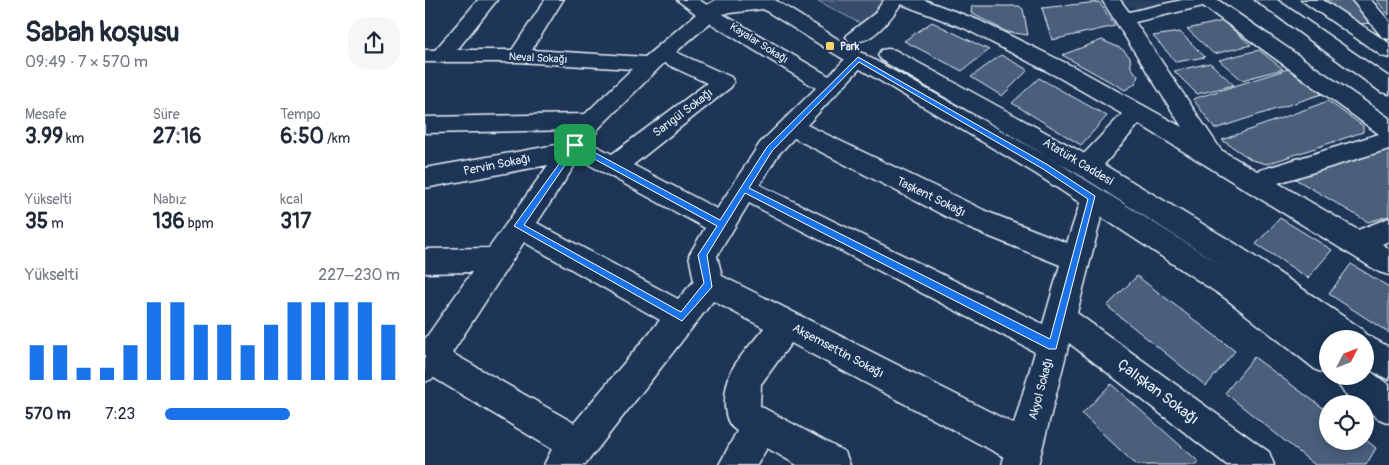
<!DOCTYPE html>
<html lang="tr">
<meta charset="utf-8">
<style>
body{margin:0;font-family:Pangolin,sans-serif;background:#f6f6f7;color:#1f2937;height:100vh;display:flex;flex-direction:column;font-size:19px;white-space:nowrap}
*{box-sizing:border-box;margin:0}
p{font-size:16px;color:#747a83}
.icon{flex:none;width:28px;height:28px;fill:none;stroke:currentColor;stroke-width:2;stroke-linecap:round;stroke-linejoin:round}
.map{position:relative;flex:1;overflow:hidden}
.side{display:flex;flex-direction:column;background:#fff;width:425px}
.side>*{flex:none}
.needle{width:32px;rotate:48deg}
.buttons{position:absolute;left:894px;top:330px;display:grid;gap:10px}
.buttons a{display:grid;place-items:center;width:55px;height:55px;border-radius:50%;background:#fff;box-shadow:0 2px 12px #0003;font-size:25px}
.pin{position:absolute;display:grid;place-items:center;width:42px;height:42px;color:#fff;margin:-21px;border-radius:10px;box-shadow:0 2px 8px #0006}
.round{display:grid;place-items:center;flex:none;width:52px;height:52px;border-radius:20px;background:#f6f6f7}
.overview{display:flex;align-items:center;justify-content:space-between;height:85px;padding:0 25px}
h1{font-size:28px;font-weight:800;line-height:38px}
.figures{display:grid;grid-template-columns:repeat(3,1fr);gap:8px;height:85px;padding:5px 25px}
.figures div{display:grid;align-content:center}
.figures b{font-size:21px;font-weight:800}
.figures small{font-size:14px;font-weight:400}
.figures p{font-size:14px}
.chart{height:140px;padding:10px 25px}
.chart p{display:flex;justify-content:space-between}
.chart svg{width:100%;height:90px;margin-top:5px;stroke:#1a73e8;stroke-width:6}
ul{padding:0 25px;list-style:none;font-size:16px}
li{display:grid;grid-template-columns:80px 60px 1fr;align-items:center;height:38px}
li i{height:12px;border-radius:6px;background:#1a73e8}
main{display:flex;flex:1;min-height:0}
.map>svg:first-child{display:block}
.built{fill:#2a4162}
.green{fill:#374d6c;stroke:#909fb2}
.building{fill:#495e7a;stroke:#e8f1f8}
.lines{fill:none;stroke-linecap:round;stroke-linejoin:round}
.minor-casing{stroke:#e8f1f8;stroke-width:3}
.major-casing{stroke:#e8f1f8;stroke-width:3}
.minor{fill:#1d3557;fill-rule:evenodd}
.major{fill:#1d3557;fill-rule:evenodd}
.route{fill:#1a73e8;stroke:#fff;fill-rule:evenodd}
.poi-dot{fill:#ffd166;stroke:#1d3557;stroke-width:2}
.labels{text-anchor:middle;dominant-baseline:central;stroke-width:4;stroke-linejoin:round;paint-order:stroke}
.far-street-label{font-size:11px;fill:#e8f1f8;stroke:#1d3557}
.far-poi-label{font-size:11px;font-weight:bold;fill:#e8f1f8;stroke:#1d3557;text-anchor:start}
.street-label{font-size:12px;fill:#e8f1f8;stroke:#1d3557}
.near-street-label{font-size:15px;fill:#e8f1f8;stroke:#1d3557}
</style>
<main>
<section class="side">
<div class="overview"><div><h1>Sabah koşusu</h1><p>09:49 · 7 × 570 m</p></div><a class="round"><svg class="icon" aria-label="share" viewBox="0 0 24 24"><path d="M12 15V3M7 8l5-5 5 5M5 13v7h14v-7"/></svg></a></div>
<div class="figures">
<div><p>Mesafe</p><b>3.99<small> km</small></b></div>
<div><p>Süre</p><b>27:16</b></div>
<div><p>Tempo</p><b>6:50<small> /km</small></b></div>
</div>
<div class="figures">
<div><p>Yükselti</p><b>35<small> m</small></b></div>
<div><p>Nabız</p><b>136<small> bpm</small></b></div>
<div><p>kcal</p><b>317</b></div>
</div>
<div class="chart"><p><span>Yükselti</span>227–230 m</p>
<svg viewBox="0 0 160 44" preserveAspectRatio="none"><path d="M5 44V27M15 44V27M25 44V38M35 44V38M45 44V27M55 44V6M65 44V6M75 44V17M85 44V17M95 44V27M105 44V17M115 44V6M125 44V6M135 44V6M145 44V6M155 44V17"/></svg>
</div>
<ul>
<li><b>570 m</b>7:23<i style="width:53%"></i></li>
</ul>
</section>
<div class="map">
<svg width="964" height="465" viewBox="0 0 964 465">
<rect width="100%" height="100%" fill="#1d3557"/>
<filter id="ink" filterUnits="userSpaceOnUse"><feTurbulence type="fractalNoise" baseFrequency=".02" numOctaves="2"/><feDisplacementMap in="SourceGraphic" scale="10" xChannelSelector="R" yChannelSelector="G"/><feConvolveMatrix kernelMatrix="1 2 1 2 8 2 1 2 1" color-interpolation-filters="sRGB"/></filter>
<g filter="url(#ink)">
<!-- built -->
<path class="built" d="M 697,0 L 745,0 L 715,9 L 706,7 Z"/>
<!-- green -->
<path class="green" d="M 391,0 L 468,0 L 440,26 Z"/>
<!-- building -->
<path class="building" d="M 900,0 L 928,0 L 950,23 L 933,24 Z
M 951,0 L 964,0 L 964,15 Z
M 674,2 L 690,26 L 627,40 L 617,8 Z
M 547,6 L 594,6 L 598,9 L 603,35 L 582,32 L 546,13 Z
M 798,21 L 826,45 L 789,54 L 762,29 Z
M 507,22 L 564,50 L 537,71 L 479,41 Z
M 755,32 L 780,57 L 751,62 L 728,36 Z
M 677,40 L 697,49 L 705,57 L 706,67 L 713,76 L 710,84 L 700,90 L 637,55 Z
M 834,50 L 858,69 L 817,80 L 794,60 Z
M 576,55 L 603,70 L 577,96 L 546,77 Z
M 785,63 L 809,85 L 772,94 L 749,71 Z
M 863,69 L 897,94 L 790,129 L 768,99 Z
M 614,78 L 682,116 L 656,145 L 587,103 Z
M 903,101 L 938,126 L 938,132 L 842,164 L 827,160 L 797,140 Z
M 964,148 L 964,216 L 943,222 L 867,177 Z
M 855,218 L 907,250 L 883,278 L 831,244 Z
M 926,264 L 964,287 L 964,333 L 904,294 Z
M 712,276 L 810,351 L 781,386 L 682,306 Z
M 829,357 L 902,411 L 902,441 L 940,441 L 940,439 L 951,448 L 941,465 L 890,465 L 800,393 Z
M 686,384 L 774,462 L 772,465 L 711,465 L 657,414 Z"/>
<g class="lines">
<defs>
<path id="minor" d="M 53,0 L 72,0 L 32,50 L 87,50 L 120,0 L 138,0 L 107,50 L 220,57 L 271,14 L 252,0 L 274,0 L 282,5 L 291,0 L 314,0 L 296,13 L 404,76 C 415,65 424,50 440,54 L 444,59 L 382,125 L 563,212 L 642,243 L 659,191 L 668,188 L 677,191 L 681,198 L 652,313 L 844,452 L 849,465 L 802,465 L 644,343 L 613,465 L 577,465 L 579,457 L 366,343 L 336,384 L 335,406 L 420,452 L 425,465 L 372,465 L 342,448 L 332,465 L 294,465 L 312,431 C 294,421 299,385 308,368 C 316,354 329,341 339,328 L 288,301 L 160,465 L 119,465 L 127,449 L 9,378 L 0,382 L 0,339 L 47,272 L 0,273 L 0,249 L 64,248 L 123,165 L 0,188 L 0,168 L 137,144 L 148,130 L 0,133 L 0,117 L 160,114 L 207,69 L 93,62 L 0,62 L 0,50 L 10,50 ZM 285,23 L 391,88 L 335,143 L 292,209 L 208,165 L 306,87 L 309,82 L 306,77 L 251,52 ZM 239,63 L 282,83 L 187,154 L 165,143 L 174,128 ZM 369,138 L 543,228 L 635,265 L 618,324 L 335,185 L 353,155 ZM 154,159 L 280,228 L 264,255 L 269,281 L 253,299 L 112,223 ZM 324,203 L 610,352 L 589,424 L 297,276 L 292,256 ZM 99,242 L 235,320 L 149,423 L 27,353 Z
M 459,0 L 499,0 L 553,20 L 649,67 L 757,127 L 677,0 L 695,0 L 704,12 L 757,0 L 793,0 L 964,118 L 964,149 L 853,183 L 933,230 L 964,218 L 964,241 L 957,244 L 964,249 L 964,275 L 954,272 L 714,124 L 671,174 L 662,176 L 653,174 L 649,167 L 653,160 L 697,114 L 633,77 L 539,28 L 476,4 C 465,20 445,47 424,41 L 421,37 L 424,33 L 449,14 ZM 778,6 L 954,134 L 832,171 L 796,150 L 710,22 Z
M 830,0 L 852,0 L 964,77 L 964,94 L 956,92 Z
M 876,0 L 898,0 L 964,43 L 964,58 L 957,56 Z
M 927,0 L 946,0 L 964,21 L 964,39 L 957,37 Z"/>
<path id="major" d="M 318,0 L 350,0 L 424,46 L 629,160 L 804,270 L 653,174 L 456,60 L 453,55 L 456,50 L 463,49 L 470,50 L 671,160 L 811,244 L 937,329 L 940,334 L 964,347 L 964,380 L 941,368 L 964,385 L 964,423 L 952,418 L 940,408 L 940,404 C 926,404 914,388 909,376 L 940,376 L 940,339 L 902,339 L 902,374 L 891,370 L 800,298 L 611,174 L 410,54 L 338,9 L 288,15 L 281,13 L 278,9 L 281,5 Z"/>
</defs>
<!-- minor casing -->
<use href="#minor" class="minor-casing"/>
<!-- major casing -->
<use href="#major" class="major-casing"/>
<!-- minor -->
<use href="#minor" class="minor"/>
<!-- major -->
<use href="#major" class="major"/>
</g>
</g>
<!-- route -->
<path class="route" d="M 433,57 L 623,165 L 670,196 L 631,349 L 624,349 L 320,193 L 282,255 L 287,287 L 257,321 L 89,226 L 150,142 L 295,220 L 342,147 ZM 434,62 L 618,169 L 663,199 L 625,339 L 324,188 L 347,151 ZM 151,149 L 292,226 L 273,255 L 279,283 L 256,312 L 99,225 Z"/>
<!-- markers -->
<rect class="poi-dot" x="400" y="41" width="10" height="10" rx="2.5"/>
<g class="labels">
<!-- far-street labels -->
<g class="far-street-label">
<text transform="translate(334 43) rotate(32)">Kayalar Sokağı</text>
<text transform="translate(113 58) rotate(3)">Neval Sokağı</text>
</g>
<!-- far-poi labels -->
<g class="far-poi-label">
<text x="415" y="46">Park</text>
</g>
<!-- street labels -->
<g class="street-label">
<text transform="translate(258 113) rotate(-37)">Sarıgül Sokağı</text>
<text transform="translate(653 162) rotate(31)">Atatürk Caddesi</text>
<text transform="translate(72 165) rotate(-11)">Pervin Sokağı</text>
<text transform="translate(506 197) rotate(26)">Taşkent Sokağı</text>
<text transform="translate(413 351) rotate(28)">Akşemsettin Sokağı</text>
<text transform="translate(616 389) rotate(-75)">Akyol Sokağı</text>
</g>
<!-- near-street labels -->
<g class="near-street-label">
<text transform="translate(733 392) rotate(37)">Çalışkan Sokağı</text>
</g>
</g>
</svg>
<div class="buttons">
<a><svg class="needle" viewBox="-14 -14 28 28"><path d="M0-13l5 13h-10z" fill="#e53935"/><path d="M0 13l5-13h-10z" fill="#747a83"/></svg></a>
<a><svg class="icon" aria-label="locate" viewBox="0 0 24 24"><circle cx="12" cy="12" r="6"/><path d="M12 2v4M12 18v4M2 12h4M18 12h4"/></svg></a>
</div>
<div class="pin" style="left:150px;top:145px;background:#1e9e55"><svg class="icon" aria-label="arrive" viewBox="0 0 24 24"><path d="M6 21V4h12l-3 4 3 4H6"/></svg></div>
</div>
</main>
